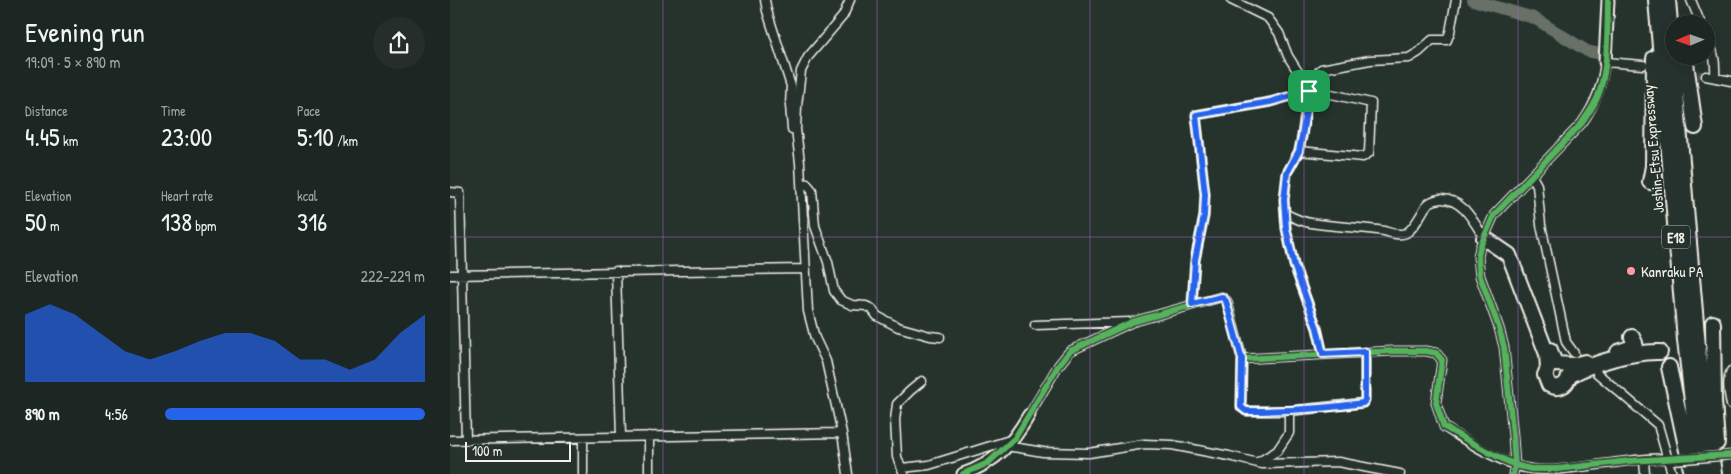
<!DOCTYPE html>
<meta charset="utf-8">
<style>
body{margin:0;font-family:"Patrick Hand",sans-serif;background:#252e2a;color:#f1f3f6;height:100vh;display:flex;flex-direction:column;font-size:19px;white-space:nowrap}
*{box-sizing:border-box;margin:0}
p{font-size:16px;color:#a0a5a5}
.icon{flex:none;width:28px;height:28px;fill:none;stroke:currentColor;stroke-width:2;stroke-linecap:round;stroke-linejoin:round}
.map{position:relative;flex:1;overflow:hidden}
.details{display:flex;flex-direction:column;background:#1c2622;width:450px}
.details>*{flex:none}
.needle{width:32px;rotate:268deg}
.buttons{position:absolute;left:1215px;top:15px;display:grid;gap:10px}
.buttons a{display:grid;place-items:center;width:50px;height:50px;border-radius:50%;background:#1c2622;box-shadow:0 2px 12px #0003,0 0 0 1px #3a4340;font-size:25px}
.scale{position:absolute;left:15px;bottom:12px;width:106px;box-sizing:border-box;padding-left:5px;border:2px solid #f4f1e8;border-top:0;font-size:14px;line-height:18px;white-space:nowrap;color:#f4f1e8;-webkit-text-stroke:4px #26332d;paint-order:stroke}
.pin{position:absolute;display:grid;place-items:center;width:42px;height:42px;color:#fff;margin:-21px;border-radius:10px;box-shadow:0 2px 8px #0006}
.round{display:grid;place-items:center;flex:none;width:52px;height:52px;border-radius:26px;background:#252e2a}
.summary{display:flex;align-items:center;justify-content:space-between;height:85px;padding:0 25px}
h1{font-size:28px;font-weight:600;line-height:38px}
.stats{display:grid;grid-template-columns:repeat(3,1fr);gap:8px;height:85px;padding:5px 25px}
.stats div{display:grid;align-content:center}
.stats b{font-size:25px;font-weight:600}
.stats small{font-size:14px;font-weight:400}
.stats p{font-size:14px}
.chart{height:140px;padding:10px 25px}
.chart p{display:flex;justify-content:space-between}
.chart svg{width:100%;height:90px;margin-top:5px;fill:#2563eb;opacity:.7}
ul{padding:0 25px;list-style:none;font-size:16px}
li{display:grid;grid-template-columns:80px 60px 1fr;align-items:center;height:38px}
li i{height:12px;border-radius:6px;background:#2563eb}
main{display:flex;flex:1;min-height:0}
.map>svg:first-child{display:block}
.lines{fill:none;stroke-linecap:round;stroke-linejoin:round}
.river{stroke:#676f68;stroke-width:12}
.street-tunnel{stroke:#455049;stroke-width:8;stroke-dasharray:8 4;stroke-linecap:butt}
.street-casing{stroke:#f4f1e8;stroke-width:11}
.secondary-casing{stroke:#f4f1e8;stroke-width:15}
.highway-casing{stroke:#f4f1e8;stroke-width:18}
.street{stroke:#26332d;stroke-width:8}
.secondary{stroke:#26332d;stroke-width:11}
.highway{stroke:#26332d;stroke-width:14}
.street-bridge-casing{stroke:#f4f1e8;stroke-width:11;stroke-linecap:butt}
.street-bridge{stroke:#26332d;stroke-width:8}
.cycleway-casing{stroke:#26332d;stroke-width:9}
.cycleway{stroke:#56b35d;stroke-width:6}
.route-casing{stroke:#fff;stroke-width:10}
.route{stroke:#2563eb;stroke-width:6}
.grid{fill:none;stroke:#9f67cb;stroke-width:1;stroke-opacity:0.55}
.poi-dot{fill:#ff9aa2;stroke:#26332d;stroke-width:2}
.labels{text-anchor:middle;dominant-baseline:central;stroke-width:4;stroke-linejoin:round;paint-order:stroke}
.shield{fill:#26332d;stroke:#b6b8b0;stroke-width:1}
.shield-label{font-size:14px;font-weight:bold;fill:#f4f1e8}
.street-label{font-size:15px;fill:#f4f1e8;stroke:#26332d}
.poi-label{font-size:15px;fill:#f4f1e8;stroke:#26332d;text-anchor:start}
</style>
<main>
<section class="details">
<div class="summary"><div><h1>Evening run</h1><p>19:09 · 5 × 890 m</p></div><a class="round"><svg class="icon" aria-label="share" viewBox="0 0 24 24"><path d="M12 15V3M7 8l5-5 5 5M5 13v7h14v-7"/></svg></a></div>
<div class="stats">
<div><p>Distance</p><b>4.45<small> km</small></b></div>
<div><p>Time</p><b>23:00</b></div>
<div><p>Pace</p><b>5:10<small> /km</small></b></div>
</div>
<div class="stats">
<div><p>Elevation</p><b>50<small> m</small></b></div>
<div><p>Heart rate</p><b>138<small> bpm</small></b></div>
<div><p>kcal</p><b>316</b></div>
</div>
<div class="chart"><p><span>Elevation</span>222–229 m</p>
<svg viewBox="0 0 160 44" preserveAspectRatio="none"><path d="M0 44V11L10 6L20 11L30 20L40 29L50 33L60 29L70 24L80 20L90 20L100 24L110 33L120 33L130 38L140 33L150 20L160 11V44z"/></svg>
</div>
<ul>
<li><b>890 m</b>4:56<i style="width:100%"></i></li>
</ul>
</section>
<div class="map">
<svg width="1281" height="474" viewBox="0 0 1281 474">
<rect width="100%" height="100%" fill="#26332d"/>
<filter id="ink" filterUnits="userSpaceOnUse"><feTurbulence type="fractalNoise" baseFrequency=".02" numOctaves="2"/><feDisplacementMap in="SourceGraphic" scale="10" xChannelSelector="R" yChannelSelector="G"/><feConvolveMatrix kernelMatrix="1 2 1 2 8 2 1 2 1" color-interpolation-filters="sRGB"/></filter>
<g filter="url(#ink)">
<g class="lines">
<!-- river -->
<path class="river" d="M 1023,0 L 1084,18 L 1137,51 L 1146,53"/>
<!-- street-tunnel -->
<path class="street-tunnel" d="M 1236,72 L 1256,76"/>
<defs>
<path id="street" d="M 315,0 L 317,11 L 341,86 L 340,105 L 342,129
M 781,0 L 818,18 L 829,33 L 838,56 L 850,75 L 859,83
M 1241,0 L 1251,24
M 1256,35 C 1263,50 1266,60 1265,76
M 1256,76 L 1281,81
M 1082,176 L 1087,185 L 1091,225 L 1116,342 L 1124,353
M 352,183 L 357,184 L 362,190 L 365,226 L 378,262 L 384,291 L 391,300 L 402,305 L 416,306 L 422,309 L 427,316 L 448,327 L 480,336 L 490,337
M 0,192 L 10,193 L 16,440
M 836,214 C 844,218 852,222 861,223 C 885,227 910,227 934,231 C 941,233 949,236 956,233 C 965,228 971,213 977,205 C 980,201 985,200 990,199 C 1013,198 1024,222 1034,238
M 166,271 L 171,437
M 0,275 L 355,269
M 742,304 L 745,260 L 754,216 L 755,194 L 746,115 L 820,102 L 859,91 L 868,91 L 921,103 L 919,153 L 913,157 L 849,151
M 585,325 L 680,322
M 873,354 L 867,328 L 844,265 L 836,228 L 834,200 L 837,173 L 849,151 L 852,136 L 859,83 L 871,69 L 920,60 L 959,58 L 969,52 L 982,40 L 997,40 L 1000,32 L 1006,0
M 792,359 L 791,407 L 796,411 L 839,411 L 913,403 L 915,400 L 915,352
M 1281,371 C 1276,382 1279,394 1281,405
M 1147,373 L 1208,425 L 1222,474
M 579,415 L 608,366 L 620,351 L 682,322 L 771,297 L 777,301 L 792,359 L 943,351 L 976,351 L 986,353 L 992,360 L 986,403 L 994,427 C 1018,442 1053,465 1081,469 C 1107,472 1135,466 1162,463 C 1178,461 1207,456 1223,460
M 199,436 L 199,474
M 133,438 L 133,474
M 0,440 L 392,433
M 557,446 L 593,452 L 639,453 L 694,444 L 722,445 L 779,456 L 812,464 L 888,462 L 950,474
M 1194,460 L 1195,474
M 807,463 L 827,451 L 839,433 L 839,411
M 452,468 L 479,465 L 563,439
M 398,474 L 392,433 L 376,361 L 365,338 L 358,311 L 350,163 L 346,129 L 347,106 L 351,71 L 358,57 L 393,16 L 400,0
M 454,474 L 447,457 L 445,420 L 447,404 L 460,391 L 472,381
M 1063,474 L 1065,465 L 1063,436 L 1054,347 L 1049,328 L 1030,276 L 1028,257 L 1030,247 L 1044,215 L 1132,123 C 1146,103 1152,86 1155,62 L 1193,65"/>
<path id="secondary" d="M 1155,62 L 1158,0
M 513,474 C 547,462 562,444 579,415"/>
<path id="highway" d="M 1206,0 L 1235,340 L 1244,419 L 1253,474
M 1218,0 L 1251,381 L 1264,474
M 1235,56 L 1245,127
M 1200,182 L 1203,166 L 1204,58
M 1034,238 L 1059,255 L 1097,354 L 1098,368 L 1095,375 L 1099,385 C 1108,390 1117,386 1119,376 C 1141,363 1184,351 1210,352
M 1263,323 L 1264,401 L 1267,443
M 1100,350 L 1105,364 L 1124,365 L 1135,362
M 1168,352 L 1183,347 L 1185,343 L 1182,337
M 1219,367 L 1242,474"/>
</defs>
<!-- street casing -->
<use href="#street" class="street-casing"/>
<!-- secondary casing -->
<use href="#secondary" class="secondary-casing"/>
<!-- highway casing -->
<use href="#highway" class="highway-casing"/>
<!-- street -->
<use href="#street" class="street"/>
<!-- secondary -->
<use href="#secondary" class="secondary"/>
<!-- highway -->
<use href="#highway" class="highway"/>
<defs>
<path id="street-bridge" d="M 1223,460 L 1281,455"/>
</defs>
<!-- street-bridge casing -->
<use href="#street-bridge" class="street-bridge-casing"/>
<!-- street-bridge -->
<use href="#street-bridge" class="street-bridge"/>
<defs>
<path id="cycleway" d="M 513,474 L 538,463 L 565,438 L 608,366 L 620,351 L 682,322 L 771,297 L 777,301 L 792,359 L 943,351 L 976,351 L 986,353 L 992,360 L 986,403 L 994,427 L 1040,453 L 1065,465 L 1081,469 L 1108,469 L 1179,461 L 1281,455
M 1063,474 L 1065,465 L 1063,436 L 1054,347 L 1049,328 L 1030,276 L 1028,257 L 1030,247 L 1044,215 L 1132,123 C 1138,114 1144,106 1148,96 C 1159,67 1157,31 1158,0"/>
</defs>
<!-- cycleway casing -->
<use href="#cycleway" class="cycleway-casing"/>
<!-- cycleway -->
<use href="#cycleway" class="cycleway"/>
</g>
</g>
<g class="lines" filter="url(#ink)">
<defs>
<path id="route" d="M 859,91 L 852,136 L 849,151 L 837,173 L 834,200 L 836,228 L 844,265 L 867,328 L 873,354 L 915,352 L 915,400 L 913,403 C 874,409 835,411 796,411 L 791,407 L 792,359 L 776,301 L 772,297 L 742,304 L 745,260 L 754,216 L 755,194 L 746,115 L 820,102 Z"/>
</defs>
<!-- route casing -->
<use href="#route" class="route-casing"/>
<!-- route -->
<use href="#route" class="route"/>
</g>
<!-- grid -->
<path class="grid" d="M 213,0 L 213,474M 427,0 L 427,474M 640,0 L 640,474M 854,0 L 854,474M 1068,0 L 1068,474M 0,237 L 1281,237"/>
<!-- markers -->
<circle class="poi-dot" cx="1181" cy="271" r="5"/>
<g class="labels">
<!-- shield labels -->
<rect class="shield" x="1212" y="225.5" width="28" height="23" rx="4"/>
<g class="shield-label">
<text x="1226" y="237">E18</text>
</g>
<!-- street labels -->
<g class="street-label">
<text transform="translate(1203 149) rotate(-95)">Joshin-Etsu Expressway</text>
</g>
<!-- poi labels -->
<g class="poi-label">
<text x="1191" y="271">Kanraku PA</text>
</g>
</g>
</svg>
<div class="buttons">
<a><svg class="needle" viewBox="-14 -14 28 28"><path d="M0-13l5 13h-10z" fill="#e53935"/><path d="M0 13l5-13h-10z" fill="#a0a5a5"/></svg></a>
</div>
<div class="scale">100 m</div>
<div class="pin" style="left:859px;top:91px;background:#1e9e55"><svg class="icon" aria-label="arrive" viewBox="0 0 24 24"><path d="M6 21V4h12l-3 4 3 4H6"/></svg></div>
</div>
</main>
